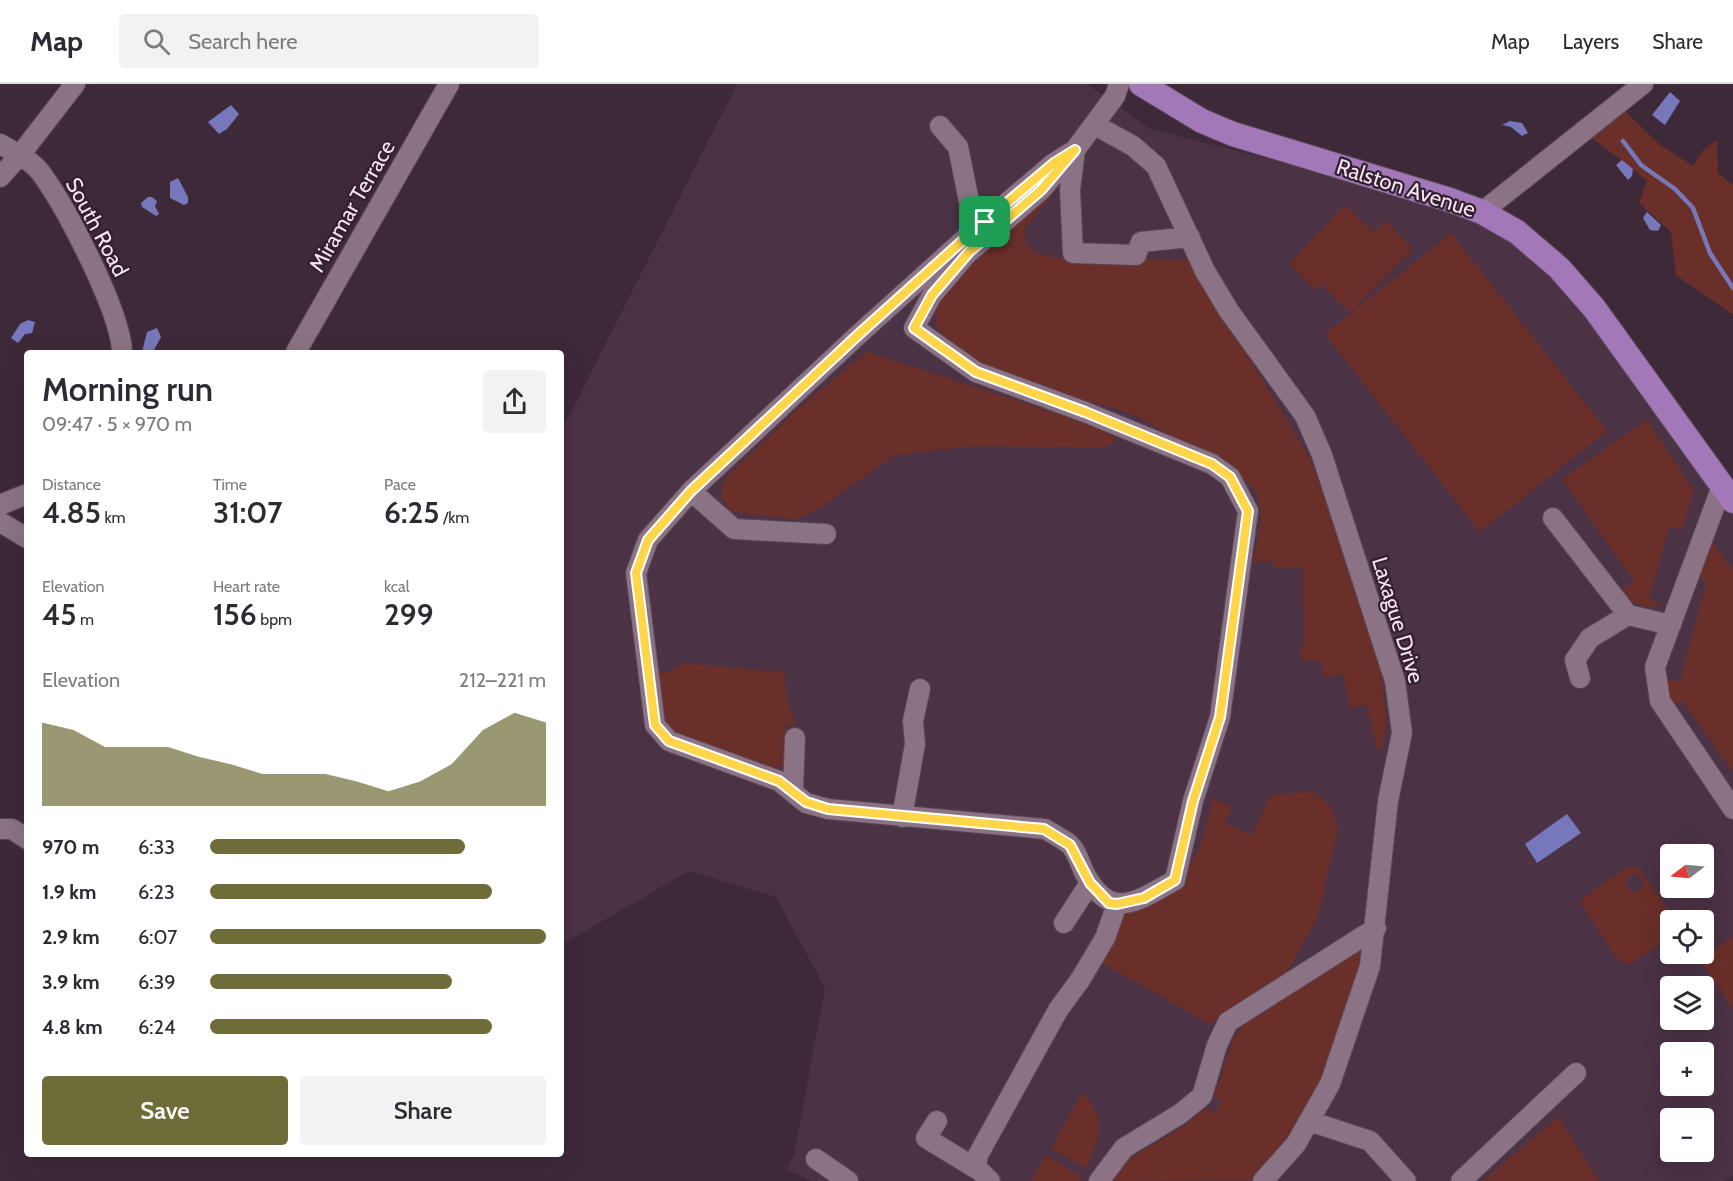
<!DOCTYPE html>
<meta charset="utf-8">
<style>
body{margin:0;font-family:Cabin,sans-serif;background:#f2f2f3;color:#2b2b33;height:100vh;display:flex;flex-direction:column;font-size:22px;white-space:nowrap}
*{box-sizing:border-box;margin:0}
p{font-size:20px;color:#7c7c81}
.icon{flex:none;width:33px;height:33px;fill:none;stroke:currentColor;stroke-width:2;stroke-linecap:round;stroke-linejoin:round}
.map{position:relative;flex:1;overflow:hidden}
.details{position:absolute;left:24px;top:266px;width:540px;height:807px;display:flex;flex-direction:column;background:#fff;border-radius:6px;box-shadow:0 6px 24px #0002}
.details>*{flex:none}
.needle{width:39px;rotate:254deg}
.buttons{position:absolute;left:1660px;top:760px;display:grid;gap:12px}
.buttons a{display:grid;place-items:center;width:54px;height:54px;border-radius:6px;background:#fff;box-shadow:0 6px 24px #0002;font-size:30px}
.pin{position:absolute;display:grid;place-items:center;width:51px;height:51px;color:#fff;margin:-26px;border-radius:12px;box-shadow:0 3px 9px #0006}
.round{display:grid;place-items:center;flex:none;width:63px;height:63px;border-radius:6px;background:#f2f2f3}
.overview{display:flex;align-items:center;justify-content:space-between;height:102px;padding:0 18px}
h1{font-size:33px;font-weight:600;line-height:45px}
.metrics{display:grid;grid-template-columns:repeat(3,1fr);gap:9px;height:102px;padding:6px 18px}
.metrics div{display:grid;align-content:center}
.metrics b{font-size:30px;font-weight:600}
.metrics small{font-size:16px;font-weight:400}
.metrics p{font-size:16px}
.chart{height:168px;padding:12px 18px}
.chart p{display:flex;justify-content:space-between}
.chart svg{width:100%;height:108px;margin-top:6px;fill:#6e6d39;opacity:.7}
.action{display:flex;gap:12px;margin-top:auto;padding:12px 18px}
.action a{flex:1;height:69px;border-radius:6px;background:#6e6d39;color:#fff;font-size:24px;font-weight:600;line-height:69px;text-align:center}
.action a+a{background:#f2f2f3;color:#2b2b33}
ul{padding:0 18px;list-style:none;font-size:20px}
li{display:grid;grid-template-columns:96px 72px 1fr;align-items:center;height:45px}
li i{height:15px;border-radius:8px;background:#6e6d39}
header{display:flex;align-items:center;gap:36px;box-sizing:border-box;height:84px;padding:0 30px;background:#fff;border-bottom:2px solid #e1e1e2}
header strong{font-size:28px}
nav{display:flex;gap:33px;margin-inline-start:auto;font-size:21px}
.search{width:420px;height:54px;background:#f2f2f3;display:flex;align-items:center;gap:15px;box-sizing:border-box;padding:0 21px;border-radius:6px;color:#7c7c81;font-size:22px}
.map>svg:first-child{display:block}
.built{fill:#4b3245;fill-rule:evenodd}
.green{fill:#6a2f28;fill-rule:evenodd}
.water{fill:#7778bc}
.lines{fill:none;stroke-linecap:round;stroke-linejoin:round}
.stream{stroke:#7778bc;stroke-width:4.5}
.minor-casing{stroke:#5a4856;stroke-width:22}
.major-casing{stroke:#5a4856;stroke-width:26}
.minor{stroke:#8b7385;stroke-width:20}
.major{stroke:#a278b9;stroke-width:24}
.route-casing{stroke:#fff;stroke-width:12}
.route{stroke:#ffd54a;stroke-width:8}
.labels{text-anchor:middle;dominant-baseline:central;stroke-width:4.5;stroke-linejoin:round;paint-order:stroke}
.street-label{font-size:22px;fill:#f3e5ef;stroke:#331f2f}
</style>
<header>
<strong>Map</strong>
<div class="search"><svg class="icon" aria-label="search" viewBox="0 0 24 24"><circle cx="10" cy="10" r="6"/><path d="M15 15l6 6"/></svg>Search here</div>
<nav><a>Map</a><a>Layers</a><a>Share</a></nav>
</header>
<div class="map">
<svg width="1733" height="1097" viewBox="0 0 1733 1097">
<rect width="100%" height="100%" fill="#3e2939"/>
<!-- built -->
<path class="built" d="M 737,0 L 1087,0 L 1150,45 L 1494,132 L 1546,162 L 1733,423 L 1733,1091 L 1724,1097 L 811,1097 L 787,1085 L 794,1070 L 825,904 L 776,813 L 689,787 L 561,861 L 561,348 ZM 1671,771 L 1704,771 L 1704,804 L 1671,804 ZM 1671,837 L 1704,837 L 1704,870 L 1671,870 ZM 1671,903 L 1704,903 L 1704,936 L 1671,936 ZM 1671,969 L 1704,969 L 1704,1002 L 1671,1002 ZM 1671,1035 L 1704,1035 L 1704,1068 L 1671,1068 Z"/>
<!-- green -->
<path class="green" d="M 1625,27 L 1659,60 L 1693,82 L 1703,66 L 1717,56 L 1718,89 L 1733,101 L 1733,231 L 1676,191 L 1671,148 L 1639,119 L 1647,96 L 1592,54 Z
M 1055,103 L 1056,107 L 1024,145 L 1026,157 L 1035,169 L 1059,174 L 1189,176 L 1310,374 L 1358,505 L 1380,580 L 1387,641 L 1382,665 L 1377,666 L 1367,621 L 1350,624 L 1343,590 L 1323,593 L 1322,578 L 1301,575 L 1302,564 L 1304,563 L 1303,484 L 1274,484 L 1273,477 L 1253,478 C 1257,458 1264,436 1258,415 C 1251,391 1226,383 1206,373 C 1182,361 1160,343 1135,332 C 1091,313 952,291 937,240 C 934,228 940,215 943,204 Z
M 1345,121 L 1374,148 L 1385,137 L 1413,165 L 1350,229 L 1322,200 L 1315,206 L 1289,180 Z
M 1451,149 L 1607,347 L 1480,448 L 1325,250 Z
M 867,268 L 1095,342 L 1111,349 L 1116,357 L 1104,364 L 975,362 L 895,371 L 815,427 L 797,435 L 732,428 C 721,416 718,406 727,392 L 799,324 Z
M 1646,336 L 1694,406 L 1682,445 L 1669,443 L 1649,515 L 1662,520 C 1643,527 1633,521 1622,506 L 1634,497 L 1562,395 Z
M 1708,451 L 1733,486 L 1733,688 L 1682,616 L 1672,623 L 1665,600 L 1667,595 L 1680,598 L 1706,499 L 1703,494 L 1693,490 Z
M 682,579 L 784,588 L 787,615 L 796,642 L 785,640 L 790,666 L 786,681 L 771,684 C 744,675 678,662 665,639 C 656,625 657,604 655,588 L 670,588 Z
M 1313,707 L 1332,724 L 1338,744 L 1317,835 L 1284,892 L 1209,940 L 1101,878 L 1122,832 L 1157,814 L 1181,796 L 1199,767 L 1213,715 L 1232,722 L 1225,739 L 1252,751 L 1270,712 Z
M 1628,782 L 1640,785 L 1675,837 L 1671,837 L 1671,853 L 1629,880 L 1618,876 L 1580,819 L 1583,814 ZM 1633,790 L 1641,792 L 1643,804 L 1635,809 L 1626,802 L 1626,796 Z
M 1733,853 L 1733,925 L 1699,874 Z
M 1361,859 L 1365,864 C 1348,918 1335,976 1306,1025 C 1290,1051 1272,1073 1253,1096 L 1111,1097 L 1128,1075 L 1178,1046 L 1208,1023 L 1213,1028 L 1218,1024 L 1221,1017 L 1214,1014 L 1233,955 L 1243,941 Z
M 1082,1008 C 1107,1034 1100,1054 1086,1084 L 1051,1065 Z
M 1558,1033 L 1599,1097 L 1483,1097 Z
M 1046,1071 L 1082,1093 L 1080,1097 L 1031,1097 Z"/>
<!-- water -->
<path class="water" d="M 1670,8 L 1680,17 L 1665,41 L 1652,31 Z
M 231,21 L 239,30 L 227,45 L 219,50 L 208,38 Z
M 1510,37 L 1522,39 L 1528,49 L 1522,52 L 1511,43 L 1502,41 Z
M 1622,76 L 1633,85 L 1632,92 L 1628,96 L 1616,81 Z
M 178,94 L 188,113 L 188,119 L 184,121 L 170,114 L 170,98 Z
M 148,113 L 152,113 L 157,117 L 155,122 L 159,130 L 156,132 L 142,123 L 141,119 Z
M 1647,128 L 1661,141 L 1658,147 L 1650,146 L 1643,134 Z
M 28,236 L 35,238 L 32,249 L 25,250 L 18,259 L 11,254 L 20,240 Z
M 157,244 L 161,253 L 153,268 L 142,268 L 147,248 Z
M 1567,730 L 1581,749 L 1537,779 L 1525,760 Z"/>
<g class="lines">
<!-- stream -->
<path class="stream" d="M 1623,57 L 1641,81 L 1675,105 L 1693,124 L 1710,169 L 1733,204"/>
<defs>
<path id="minor" d="M 1095,41 L 1133,62 L 1156,82 L 1205,187 L 1229,227 L 1305,332 L 1322,371 L 1395,597 L 1402,649 L 1388,717 L 1370,882 L 1330,1000 L 1296,1060 L 1263,1097
M 940,42 L 958,63 L 969,117 L 985,138
M 0,60 C 14,68 31,76 41,89 C 66,123 121,228 122,268
M 1075,66 L 1041,106 L 966,171 L 932,211 L 914,244 L 976,288 L 1085,328 L 1212,380 L 1230,393 L 1248,427 L 1220,633 L 1193,717 L 1175,796 C 1136,818 1110,838 1084,788 C 1080,779 1076,765 1068,759 C 1061,754 1052,749 1045,745 L 828,725 L 806,719 L 779,697 L 669,657 L 655,641 L 636,489 L 648,456 L 691,407 L 859,250 L 970,150 L 1054,79 L 1075,66 L 1115,12 L 1119,0
M 1075,66 L 1070,106 L 1073,169 L 1136,171 L 1141,158 L 1190,153
M 0,93 L 20,71 L 75,0
M 1482,128 L 1643,0
M 296,268 L 449,0
M 1722,402 L 1655,583 L 1660,617 L 1733,725
M 691,407 L 734,445 L 826,450
M 0,421 L 27,410
M 1553,434 L 1628,531 L 1671,541
M 0,438 L 27,454
M 1580,594 L 1575,576 L 1590,554 L 1628,531
M 793,706 L 795,654
M 902,733 L 915,660 L 913,637 L 920,605
M 0,745 L 12,745 L 27,755
M 1064,839 L 1090,799
M 937,1037 L 926,1054 L 977,1085
M 1309,1037 L 1370,1057 L 1406,1097
M 816,1075 L 848,1097
M 990,1097 L 976,1083 L 978,1071 L 1058,926 L 1080,896 L 1105,854 L 1117,820
M 1099,1097 L 1124,1064 L 1180,1030 L 1202,1012 L 1217,961 L 1228,938 L 1376,844
M 1461,1097 L 1576,989"/>
<path id="major" d="M 1141,0 L 1202,37 L 1233,50 L 1450,116 L 1482,128 L 1517,148 L 1559,184 L 1594,224 L 1733,417"/>
</defs>
<!-- minor casing -->
<use href="#minor" class="minor-casing"/>
<!-- major casing -->
<use href="#major" class="major-casing"/>
<!-- minor -->
<use href="#minor" class="minor"/>
<!-- major -->
<use href="#major" class="major"/>
</g>
<g class="lines">
<defs>
<path id="route" d="M 1075,66 L 1041,106 L 969,168 L 932,211 L 914,244 L 976,288 L 1085,328 L 1212,380 L 1230,393 L 1248,427 L 1220,633 L 1193,717 L 1175,796 L 1144,814 L 1117,820 L 1109,819 L 1090,799 L 1070,761 L 1044,745 L 828,725 L 806,718 L 779,697 L 669,657 L 655,641 L 636,489 L 648,456 L 691,407 L 859,250 L 970,150 L 1054,79 Z"/>
</defs>
<!-- route casing -->
<use href="#route" class="route-casing"/>
<!-- route -->
<use href="#route" class="route"/>
</g>
<g class="labels">
<!-- street labels -->
<g class="street-label">
<text transform="translate(1406 104) rotate(18)">Ralston Avenue</text>
<text transform="translate(352 122) rotate(-60)">Miramar Terrace</text>
<text transform="translate(97 143) rotate(62)">South Road</text>
<text transform="translate(1398 536) rotate(73)">Laxague Drive</text>
</g>
</g>
</svg>
<div class="buttons">
<a><svg class="needle" viewBox="-14 -14 28 28"><path d="M0-13l5 13h-10z" fill="#e53935"/><path d="M0 13l5-13h-10z" fill="#7c7c81"/></svg></a>
<a><svg class="icon" aria-label="locate" viewBox="0 0 24 24"><circle cx="12" cy="12" r="6"/><path d="M12 2v4M12 18v4M2 12h4M18 12h4"/></svg></a>
<a><svg class="icon" aria-label="layers" viewBox="0 0 24 24"><path d="M12 4l9 5-9 5-9-5zM3 14l9 5 9-5"/></svg></a>
<a>+</a>
<a>−</a>
</div>
<div class="pin" style="left:985px;top:138px;background:#1e9e55"><svg class="icon" aria-label="arrive" viewBox="0 0 24 24"><path d="M6 21V4h12l-3 4 3 4H6"/></svg></div>
<section class="details">
<div class="overview"><div><h1>Morning run</h1><p>09:47 · 5 × 970 m</p></div><a class="round"><svg class="icon" aria-label="share" viewBox="0 0 24 24"><path d="M12 15V3M7 8l5-5 5 5M5 13v7h14v-7"/></svg></a></div>
<div class="metrics">
<div><p>Distance</p><b>4.85<small> km</small></b></div>
<div><p>Time</p><b>31:07</b></div>
<div><p>Pace</p><b>6:25<small> /km</small></b></div>
</div>
<div class="metrics">
<div><p>Elevation</p><b>45<small> m</small></b></div>
<div><p>Heart rate</p><b>156<small> bpm</small></b></div>
<div><p>kcal</p><b>299</b></div>
</div>
<div class="chart"><p><span>Elevation</span>212–221 m</p>
<svg viewBox="0 0 160 44" preserveAspectRatio="none"><path d="M0 44V10L10 13L20 20L30 20L40 20L50 24L60 27L70 31L80 31L90 31L100 34L110 38L120 34L130 27L140 13L150 6L160 10V44z"/></svg>
</div>
<ul>
<li><b>970 m</b>6:33<i style="width:76%"></i></li>
<li><b>1.9 km</b>6:23<i style="width:84%"></i></li>
<li><b>2.9 km</b>6:07<i style="width:100%"></i></li>
<li><b>3.9 km</b>6:39<i style="width:72%"></i></li>
<li><b>4.8 km</b>6:24<i style="width:84%"></i></li>
</ul>
<div class="action"><a>Save</a><a>Share</a></div>
</section>
</div>
